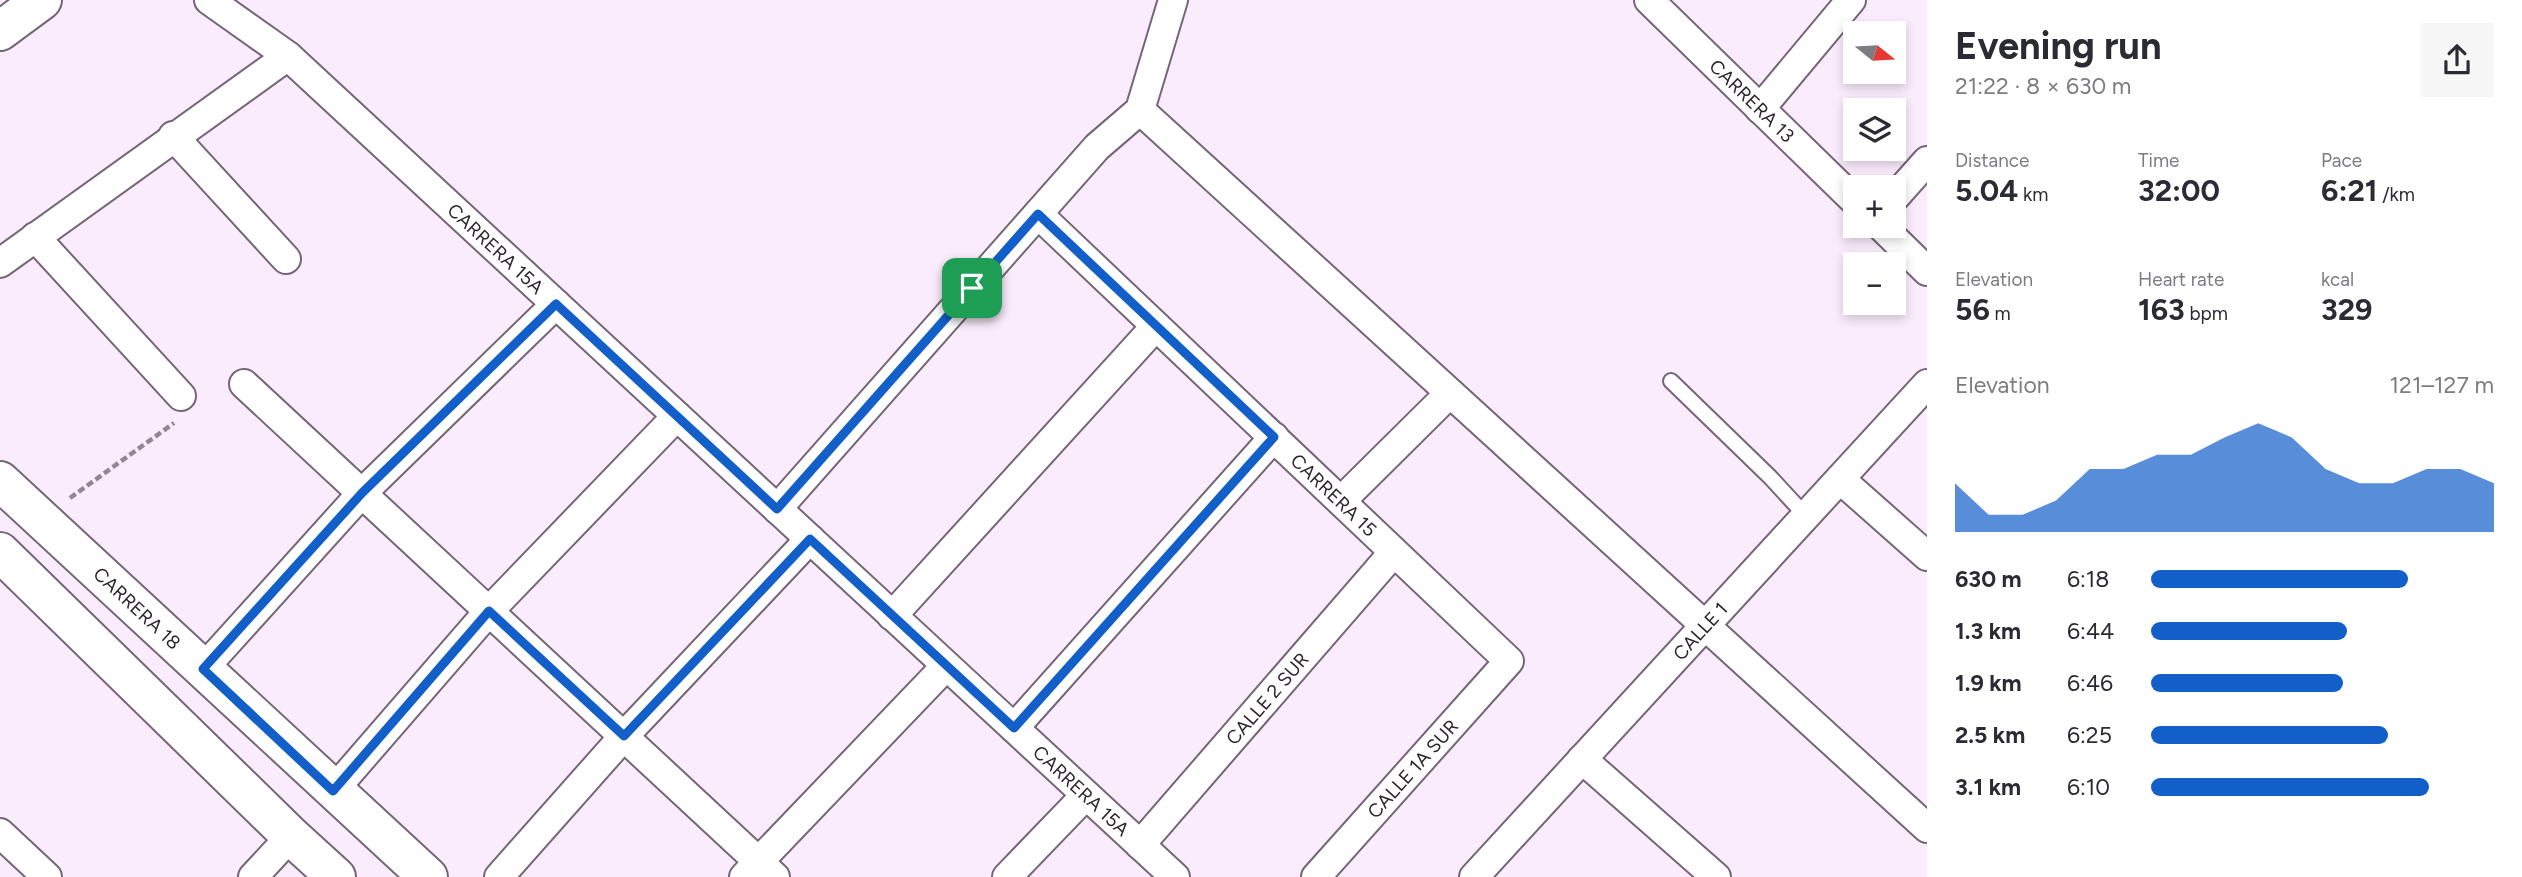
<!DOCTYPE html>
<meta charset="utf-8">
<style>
body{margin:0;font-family:Figtree,sans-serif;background:#f7f7f7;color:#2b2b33;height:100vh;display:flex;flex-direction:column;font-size:26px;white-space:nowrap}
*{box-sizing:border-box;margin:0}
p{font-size:23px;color:#7c7c81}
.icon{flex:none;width:38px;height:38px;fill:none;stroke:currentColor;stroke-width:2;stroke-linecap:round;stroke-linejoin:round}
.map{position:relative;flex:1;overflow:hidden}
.details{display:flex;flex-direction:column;background:#fff;width:595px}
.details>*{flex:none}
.needle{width:46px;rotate:108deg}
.fabs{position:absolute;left:1843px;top:21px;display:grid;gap:14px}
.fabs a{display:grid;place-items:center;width:63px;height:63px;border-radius:0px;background:#fff;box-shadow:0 4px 10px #0003;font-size:35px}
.pin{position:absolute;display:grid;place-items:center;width:60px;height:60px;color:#fff;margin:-30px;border-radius:14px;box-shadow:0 4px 10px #0006}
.round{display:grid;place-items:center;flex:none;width:74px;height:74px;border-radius:0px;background:#f7f7f7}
.overview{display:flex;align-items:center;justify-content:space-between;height:119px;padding:0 28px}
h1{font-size:38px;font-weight:700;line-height:52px}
.figures{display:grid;grid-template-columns:repeat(3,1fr);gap:10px;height:119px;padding:7px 28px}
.figures div{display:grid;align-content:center}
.figures b{font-size:30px;font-weight:700}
.figures small{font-size:19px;font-weight:400}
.figures p{font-size:19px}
.chart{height:196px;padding:14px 28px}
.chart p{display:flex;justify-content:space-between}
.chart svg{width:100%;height:126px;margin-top:7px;fill:#125fc9;opacity:.7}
ul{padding:0 28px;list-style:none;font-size:23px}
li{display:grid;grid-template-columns:112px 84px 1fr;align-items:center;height:52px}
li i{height:18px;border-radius:9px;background:#125fc9}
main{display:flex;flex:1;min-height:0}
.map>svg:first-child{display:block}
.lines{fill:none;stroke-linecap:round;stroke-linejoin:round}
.lane-casing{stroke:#746676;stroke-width:18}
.street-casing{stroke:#746676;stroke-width:32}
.secondary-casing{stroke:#746676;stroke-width:42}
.path{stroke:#918692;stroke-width:4.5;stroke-dasharray:7 3.5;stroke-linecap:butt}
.lane{stroke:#fff;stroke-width:14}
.street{stroke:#fff;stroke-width:28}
.secondary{stroke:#fff;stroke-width:38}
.route-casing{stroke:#fff;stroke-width:14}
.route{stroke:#125fc9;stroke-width:9}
.labels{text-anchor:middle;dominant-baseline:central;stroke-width:7;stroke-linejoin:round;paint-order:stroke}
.street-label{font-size:19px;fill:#2d272d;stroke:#fff}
</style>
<main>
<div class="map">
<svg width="1927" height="877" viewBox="0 0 1927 877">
<rect width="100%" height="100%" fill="#fbecfd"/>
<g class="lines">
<defs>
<path id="lane" d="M 1671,381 L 1770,477 L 1806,516"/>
<g id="street">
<path id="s1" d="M 209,0 L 288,56 L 1175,877"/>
<path id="s2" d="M 1649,0 L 1855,201"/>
<path d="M 1760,109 L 1851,0"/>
<path d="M 1140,110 L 1927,828"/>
<path d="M 173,136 L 286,259"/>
<path d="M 1894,198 L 1927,161"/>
<path id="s3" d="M 1038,214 L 1509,661 L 1316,877"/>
<path d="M 1881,226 L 1927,271"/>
<path d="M 35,237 L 181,396"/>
<path d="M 0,263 L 288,56"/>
<path d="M 244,384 L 775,877"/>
<path d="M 1840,479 L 1927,556"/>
<path d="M 1341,501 L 1450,393"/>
<path d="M 777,509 L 1097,147 L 1140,110 L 1173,0"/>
<path d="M 892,616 L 1156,326"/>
<path d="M 203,669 L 362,493 L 556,304"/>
<path d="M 1014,728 L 1274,437"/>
<path d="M 1582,759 L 1716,877"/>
<path d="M 333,791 L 489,611 L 677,416"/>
<path d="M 0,833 L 47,877"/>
<path id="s4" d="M 1140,845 L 1394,552"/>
<path d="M 253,877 L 291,836"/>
<path d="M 499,877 L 624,736 L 810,539"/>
<path d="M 744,877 L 946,666"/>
<path d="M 1007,877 L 1086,795"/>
<path id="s5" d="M 1474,877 L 1927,384"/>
</g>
<g id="secondary">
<path d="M 0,31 L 42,0"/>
<path id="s6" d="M 0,481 L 428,877"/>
<path d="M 0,552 L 291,836 L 336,877"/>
</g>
</defs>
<!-- lane casing -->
<use href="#lane" class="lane-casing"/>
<!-- street casing -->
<use href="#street" class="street-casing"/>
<!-- secondary casing -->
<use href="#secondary" class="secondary-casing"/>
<!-- path -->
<path class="path" d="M 70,498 L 174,423"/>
<!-- lane -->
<use href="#lane" class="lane"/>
<!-- street -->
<use href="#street" class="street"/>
<!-- secondary -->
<use href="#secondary" class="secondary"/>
</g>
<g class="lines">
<defs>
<path id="route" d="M 1038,214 L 1274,437 L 1014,728 L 810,539 L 624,736 L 489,611 L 333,791 L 203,669 L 362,493 L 556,304 L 777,509 Z"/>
</defs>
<!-- route casing -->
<use href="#route" class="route-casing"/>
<!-- route -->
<use href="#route" class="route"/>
</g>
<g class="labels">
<!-- street labels -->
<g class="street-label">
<text stroke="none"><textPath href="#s2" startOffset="144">CARRERA 13</textPath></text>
<text stroke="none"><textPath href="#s1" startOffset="380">CARRERA 15A</textPath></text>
<text stroke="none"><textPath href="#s3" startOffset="408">CARRERA 15</textPath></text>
<text stroke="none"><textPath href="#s6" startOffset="187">CARRERA 18</textPath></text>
<text stroke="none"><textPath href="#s5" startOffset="334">CALLE 1</textPath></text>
<text stroke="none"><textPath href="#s4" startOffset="194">CALLE 2 SUR</textPath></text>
<text transform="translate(1413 769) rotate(-48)">CALLE 1A SUR</text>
<text stroke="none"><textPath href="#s1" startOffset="1178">CARRERA 15A</textPath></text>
</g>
</g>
</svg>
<div class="fabs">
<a><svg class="needle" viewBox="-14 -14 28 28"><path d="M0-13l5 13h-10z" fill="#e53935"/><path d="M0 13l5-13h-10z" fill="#7c7c81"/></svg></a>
<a><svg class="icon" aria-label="layers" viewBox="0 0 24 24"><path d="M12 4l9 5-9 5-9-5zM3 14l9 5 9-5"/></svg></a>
<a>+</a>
<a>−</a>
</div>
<div class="pin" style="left:972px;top:288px;background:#1e9e55"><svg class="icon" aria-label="arrive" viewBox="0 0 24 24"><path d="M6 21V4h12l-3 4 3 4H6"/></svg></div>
</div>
<section class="details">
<div class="overview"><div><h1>Evening run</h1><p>21:22 · 8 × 630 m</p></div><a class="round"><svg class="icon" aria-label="share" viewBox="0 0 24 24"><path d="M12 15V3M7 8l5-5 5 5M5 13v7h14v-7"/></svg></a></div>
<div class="figures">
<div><p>Distance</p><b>5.04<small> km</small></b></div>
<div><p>Time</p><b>32:00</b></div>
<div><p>Pace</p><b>6:21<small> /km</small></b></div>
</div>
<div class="figures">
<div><p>Elevation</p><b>56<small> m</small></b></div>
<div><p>Heart rate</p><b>163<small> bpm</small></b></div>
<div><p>kcal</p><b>329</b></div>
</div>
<div class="chart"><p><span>Elevation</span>121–127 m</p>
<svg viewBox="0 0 160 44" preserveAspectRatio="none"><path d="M0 44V27L10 38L20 38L30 33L40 22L50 22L60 17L70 17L80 11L90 6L100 11L110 22L120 27L130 27L140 22L150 22L160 27V44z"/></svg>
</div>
<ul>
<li><b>630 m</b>6:18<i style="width:75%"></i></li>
<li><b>1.3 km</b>6:44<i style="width:57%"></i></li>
<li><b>1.9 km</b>6:46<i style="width:56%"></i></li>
<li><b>2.5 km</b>6:25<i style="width:69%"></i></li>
<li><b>3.1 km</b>6:10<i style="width:81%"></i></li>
</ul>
</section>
</main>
